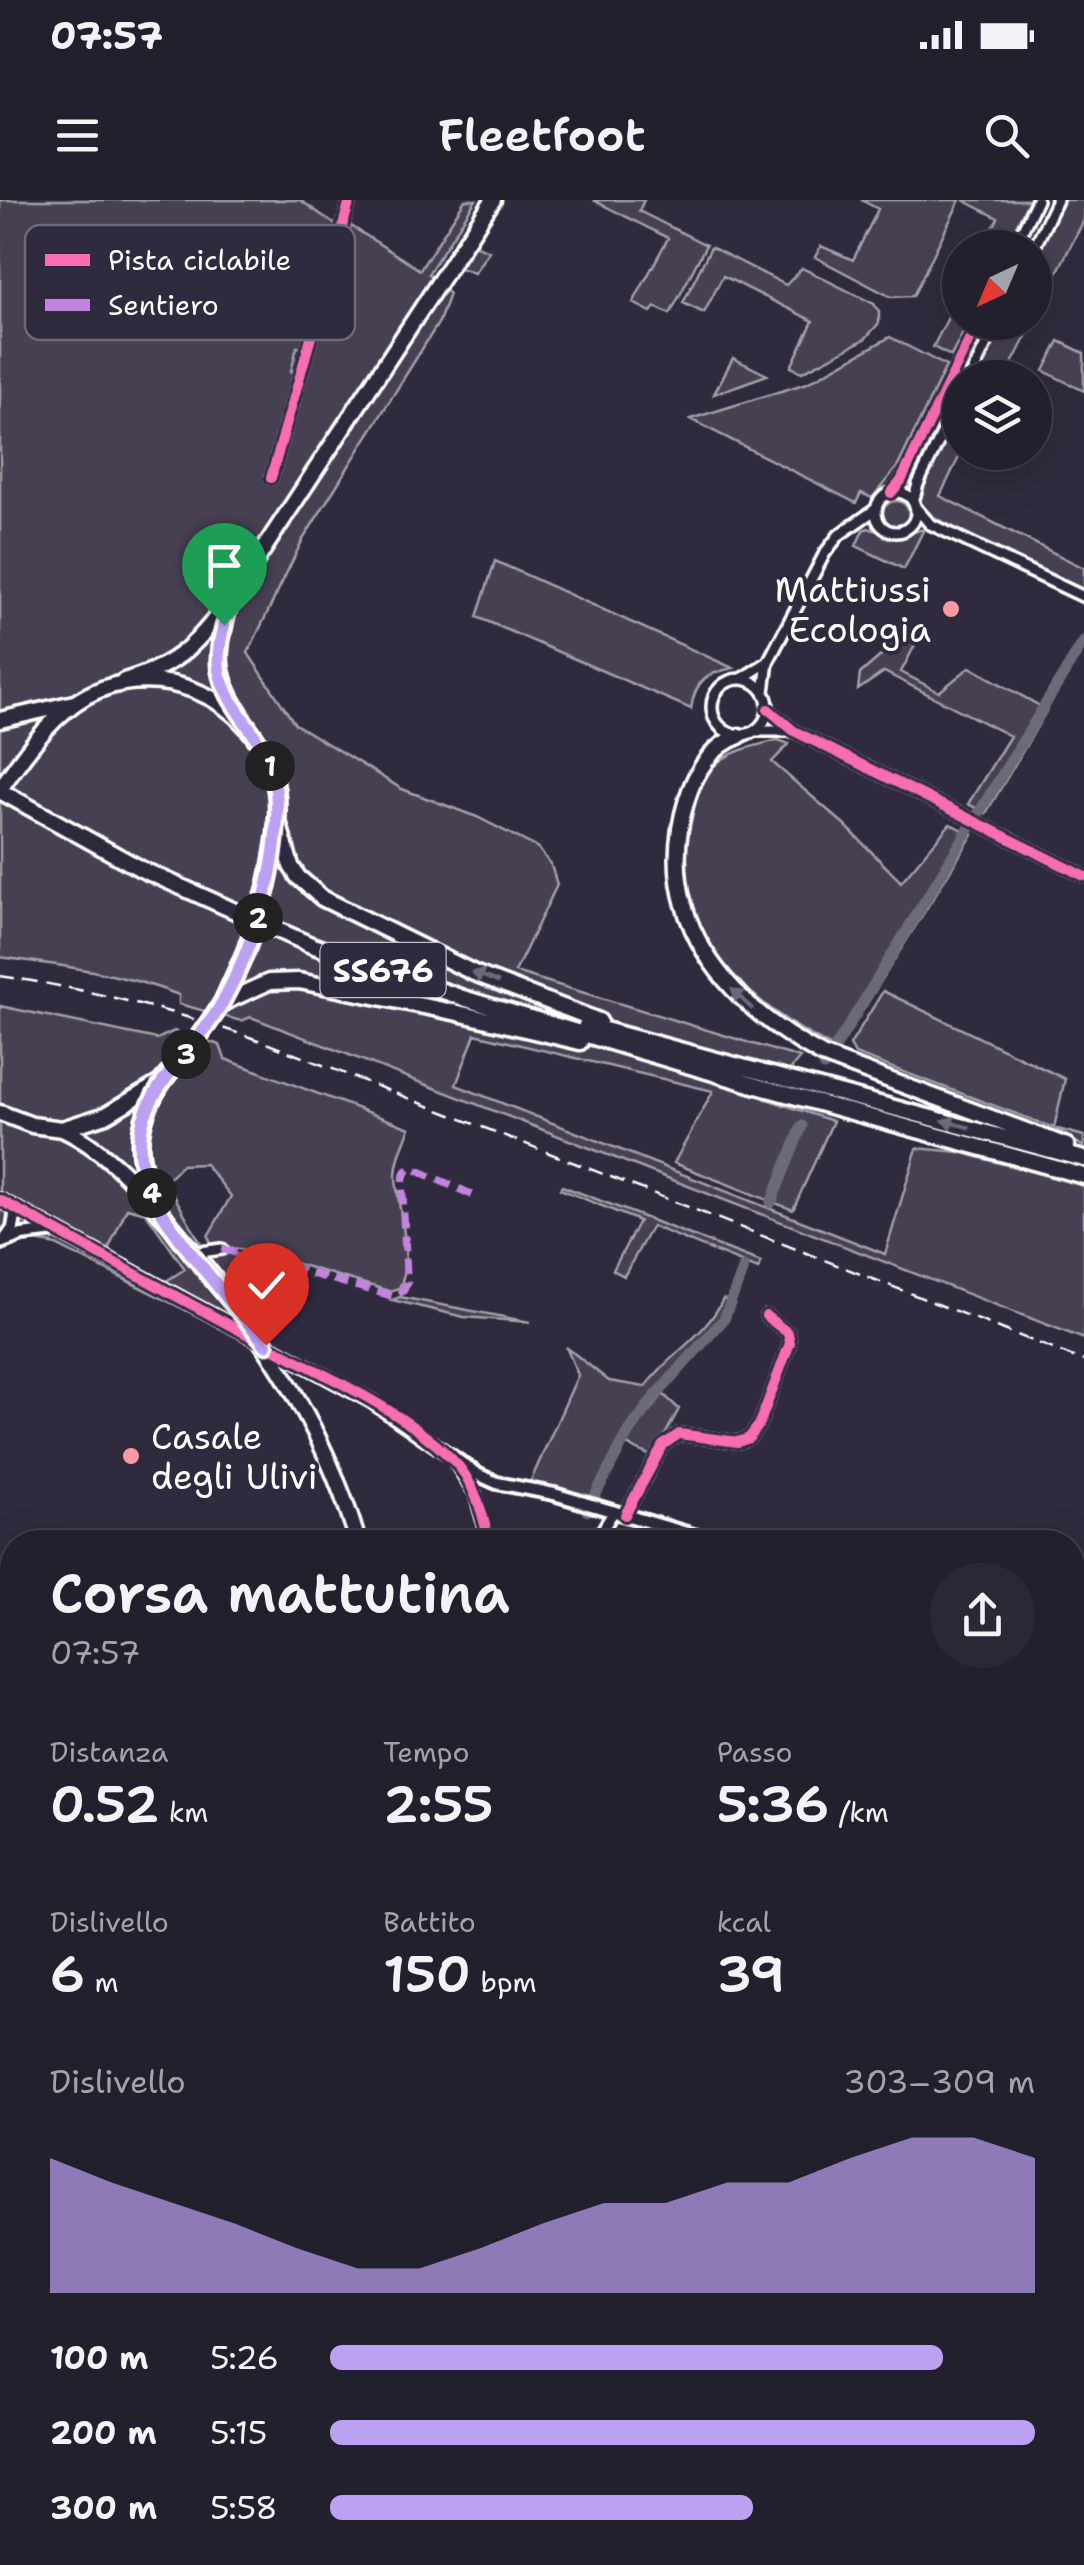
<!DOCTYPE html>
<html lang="it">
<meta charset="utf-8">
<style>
body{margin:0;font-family:"Shantell Sans",sans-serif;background:#2b2836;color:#f1f3f6;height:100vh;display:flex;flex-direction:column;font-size:38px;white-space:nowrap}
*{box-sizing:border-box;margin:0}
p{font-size:32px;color:#a3a3aa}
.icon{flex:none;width:55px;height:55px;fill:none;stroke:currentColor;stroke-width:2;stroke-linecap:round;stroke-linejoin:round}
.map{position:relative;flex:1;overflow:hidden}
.drawer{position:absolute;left:0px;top:1330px;width:1085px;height:1035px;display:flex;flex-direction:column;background:#23202e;border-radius:40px 40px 0 0;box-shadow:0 10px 40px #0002,0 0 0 2px #403e4a}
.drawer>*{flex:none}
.needle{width:65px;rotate:224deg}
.tools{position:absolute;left:942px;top:30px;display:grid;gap:20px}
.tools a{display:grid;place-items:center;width:110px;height:110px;border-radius:50%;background:#23202e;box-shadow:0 10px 40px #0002,0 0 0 2px #403e4a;font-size:50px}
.pin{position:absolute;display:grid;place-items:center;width:85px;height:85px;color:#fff;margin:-102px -42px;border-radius:50% 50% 50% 0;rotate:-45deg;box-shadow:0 0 10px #0007}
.pin .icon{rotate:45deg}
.km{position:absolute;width:50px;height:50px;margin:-25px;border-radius:50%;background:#222;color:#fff;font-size:28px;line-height:50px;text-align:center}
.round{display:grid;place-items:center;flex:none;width:105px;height:105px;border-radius:52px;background:#2b2836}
.summary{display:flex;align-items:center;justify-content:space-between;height:170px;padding:0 50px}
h1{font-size:55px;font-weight:600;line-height:75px}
.metrics{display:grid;grid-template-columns:repeat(3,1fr);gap:15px;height:170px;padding:10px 50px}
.metrics div{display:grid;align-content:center}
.metrics b{font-size:50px;font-weight:600}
.metrics small{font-size:28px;font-weight:400}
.metrics p{font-size:28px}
.chart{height:280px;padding:20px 50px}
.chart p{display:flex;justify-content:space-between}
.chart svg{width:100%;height:180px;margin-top:10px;fill:#bca0f2;opacity:.7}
ul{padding:0 50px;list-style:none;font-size:32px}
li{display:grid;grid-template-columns:160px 120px 1fr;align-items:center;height:75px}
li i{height:25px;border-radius:12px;background:#bca0f2}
.status{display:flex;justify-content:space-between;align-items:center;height:70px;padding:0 50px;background:#23202e;direction:ltr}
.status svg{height:28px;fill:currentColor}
header{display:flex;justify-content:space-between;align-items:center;height:130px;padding:0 50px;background:#23202e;font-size:45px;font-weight:600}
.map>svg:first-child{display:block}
.green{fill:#464152;stroke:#a2a0a8;stroke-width:2.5;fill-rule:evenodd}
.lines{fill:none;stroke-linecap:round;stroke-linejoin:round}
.canal{stroke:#6d6a77;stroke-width:11}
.minor-casing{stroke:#fff;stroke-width:16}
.tertiary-casing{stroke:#fff;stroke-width:18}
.primary-casing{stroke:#fff;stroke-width:21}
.trunk-casing{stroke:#fff;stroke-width:21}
.minor{stroke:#2f2a3d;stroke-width:9}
.tertiary{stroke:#2f2a3d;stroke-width:10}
.primary{stroke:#2f2a3d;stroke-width:14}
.trunk{stroke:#2f2a3d;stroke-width:14}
.rail{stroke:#fff;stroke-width:2.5;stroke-dasharray:15 8;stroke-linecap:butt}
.primary-bridge-casing{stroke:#fff;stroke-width:21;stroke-linecap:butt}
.primary-bridge{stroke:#2f2a3d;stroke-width:14}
.quiet{stroke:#c483df;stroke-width:8;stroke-dasharray:15 8;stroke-linecap:butt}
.cycleway-casing{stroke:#2f2a3d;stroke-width:16}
.cycleway{stroke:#f96db3;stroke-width:10}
.oneway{fill:#6d6a77}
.route-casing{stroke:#fff;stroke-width:20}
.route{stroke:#bca0f2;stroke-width:12}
.poi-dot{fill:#ff9aa2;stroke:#2f2a3d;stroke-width:4}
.labels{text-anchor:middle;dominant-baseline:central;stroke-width:8;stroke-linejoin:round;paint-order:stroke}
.shield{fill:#2f2a3d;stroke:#c1bfc5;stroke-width:2.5}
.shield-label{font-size:32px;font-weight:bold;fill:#fff}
.poi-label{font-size:35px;fill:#fff;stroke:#2f2a3d;text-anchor:end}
.key{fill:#2f2a3d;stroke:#6d6a77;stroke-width:2.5}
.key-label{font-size:28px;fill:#fff}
</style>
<div class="status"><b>07:57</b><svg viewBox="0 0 49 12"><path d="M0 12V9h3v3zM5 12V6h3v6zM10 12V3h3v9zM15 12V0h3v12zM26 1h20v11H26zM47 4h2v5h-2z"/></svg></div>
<header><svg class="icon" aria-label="menu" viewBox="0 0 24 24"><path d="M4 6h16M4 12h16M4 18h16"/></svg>Fleetfoot<svg class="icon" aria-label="search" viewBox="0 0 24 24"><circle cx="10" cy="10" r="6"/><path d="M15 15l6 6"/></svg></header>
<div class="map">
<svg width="1084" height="2365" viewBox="0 0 1084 2365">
<rect width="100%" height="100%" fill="#2f2a3d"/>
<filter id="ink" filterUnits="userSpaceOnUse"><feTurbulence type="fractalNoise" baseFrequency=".01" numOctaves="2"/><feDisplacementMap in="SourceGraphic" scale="20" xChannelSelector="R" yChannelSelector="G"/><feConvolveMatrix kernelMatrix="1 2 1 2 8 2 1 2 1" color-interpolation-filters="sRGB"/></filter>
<g filter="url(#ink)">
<!-- green -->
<path class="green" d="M 0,0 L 300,0 L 336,25 L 302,148 L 297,147 L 291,171 L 295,173 L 265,279 L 273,284 L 351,26 L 420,70 L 465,0 L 476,0 L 428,74 L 449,94 L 439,122 L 302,341 L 248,453 L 295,524 L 402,589 L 477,617 L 538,648 L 551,665 L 557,685 L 515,772 L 800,858 L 766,899 L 833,921 L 793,1010 L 674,963 L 713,891 L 475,834 L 456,885 L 885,1054 L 917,948 L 959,952 L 1084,986 L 1084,1139 L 251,817 L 241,821 L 179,804 L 179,795 C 122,773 60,765 0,757 Z
M 593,0 L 644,0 L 639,11 L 706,45 L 670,114 L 655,107 L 651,112 L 633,103 L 668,38 Z
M 861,0 L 960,0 L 913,96 L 891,97 L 815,57 L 821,46 L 853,60 L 878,9 Z
M 963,0 L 1029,0 L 1005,47 L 983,48 L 998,18 Z
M 1064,0 L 1084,0 L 1084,20 L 1045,96 L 1035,91 L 1035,59 Z
M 474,45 L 489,51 L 474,73 L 460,68 Z
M 711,47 L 786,85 L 802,68 L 874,104 L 879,111 L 879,123 L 865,139 L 802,172 L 791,167 L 813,121 L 723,76 L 704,113 L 683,103 Z
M 960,94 L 960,122 L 968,123 L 951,156 L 933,147 Z
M 983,123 L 989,123 L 907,288 L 902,286 Z
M 1004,123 L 1033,123 L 1005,177 L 977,177 Z
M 890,137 L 946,166 L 898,266 L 872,298 L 861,293 L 856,303 L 690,219 L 807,183 Z
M 1059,141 L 1084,153 L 1084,191 L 1044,171 Z
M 733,158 L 767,175 L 714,194 Z
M 956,220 L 960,223 L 961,253 L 940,296 L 1084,368 L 1084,390 L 939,320 C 933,316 924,311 921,303 C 916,289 948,236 956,220 Z
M883 314a13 13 0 1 1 26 0a13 13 0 1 1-26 0Z
M 868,328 L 896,337 L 924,329 L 904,369 L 856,346 L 863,330 Z
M 495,361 L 733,468 C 707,473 695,480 691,509 L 477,417 Z
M 901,438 L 915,445 L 901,472 L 939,492 L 970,467 L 1047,510 L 986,613 L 968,604 L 1010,536 L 884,472 L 858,490 L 860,474 Z
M 778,540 L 789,544 L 772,562 L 845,625 L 901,682 L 950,624 L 973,634 L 838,850 C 748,805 664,730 690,619 C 703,560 723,553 778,540 Z
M 883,791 L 1065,879 L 1054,928 L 1084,936 L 1084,947 L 1054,928 L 855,854 L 850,845 Z
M 0,806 L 157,839 L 174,831 L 220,845 L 225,859 L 410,928 C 404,943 397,958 396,975 C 396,1009 416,1055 399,1088 L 389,1091 L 250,1050 L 212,1046 L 208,1036 L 231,996 L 205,964 L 182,965 L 166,981 L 203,1047 L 210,1057 L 229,1052 L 274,1064 L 243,1139 L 56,1045 C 35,1039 18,1040 0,1052 ZM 127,1008 L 146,1013 L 185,1069 L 163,1083 L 107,1052 Z
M 562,986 L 761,1062 L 758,1069 L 652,1026 L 624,1076 L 613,1070 L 639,1021 L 560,989 Z
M 400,1097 L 530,1122 L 464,1117 L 392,1100 Z
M 723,1099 L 729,1101 L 722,1117 L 638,1214 L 591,1300 L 528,1287 L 578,1175 L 566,1147 L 609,1181 L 645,1187 C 668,1155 706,1136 723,1099 Z
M 663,1194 L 679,1209 L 653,1257 L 624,1244 Z
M 0,1565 L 12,1568 L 12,1984 L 0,1978 Z
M 48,2353 L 78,2353 L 101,2365 L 42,2365 Z
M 452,2353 L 534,2353 L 528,2365 L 479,2365 Z
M 868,2353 L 931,2353 L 917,2365 L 886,2365 Z"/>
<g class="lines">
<!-- canal -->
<path class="canal" d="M 824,866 L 1084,441
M 771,1003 L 802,926
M 587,1311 L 628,1233 L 652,1200 L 724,1119 L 744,1067
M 571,1342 L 577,1331
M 770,2352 L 771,2365"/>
<defs>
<path id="minor" d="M 1014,48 L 1037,0
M 1034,48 L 1057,0
M 970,178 L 997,122
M 271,278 L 350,0
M876 312a20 20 0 1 1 40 0a20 20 0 1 1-40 0Z
M 891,293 L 901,281 L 978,122
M 913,302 L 918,284 L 960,197
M 916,308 L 930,324 L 1084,397
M 741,479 L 768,462
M712 507a28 28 0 1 1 56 0a28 28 0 1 1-56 0Z
M 764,492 L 768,462 L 825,353 L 839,335 L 876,309
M 768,509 L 794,531 L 1084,676
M 757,531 L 791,531
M 194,1053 L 222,1049
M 454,1261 L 475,1294 L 489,1342
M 625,1315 L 663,1245 L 679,1234 L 738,1242 L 749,1238 L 759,1225 L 790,1143 L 788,1133 L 766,1116
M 595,1342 L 614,1311
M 0,1687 L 12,1659
M 0,1808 L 12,1814
M 97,2352 L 121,2365
M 217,2353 L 241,2365
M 612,2365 L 619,2352"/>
<path id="tertiary" d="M 0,1000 L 371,1201 L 479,1275 L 497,1283 L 554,1294 L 717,1342
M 6,1038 L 13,1028 L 16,1009
M 0,1043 L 22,1035 L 55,1031
M 779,2352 L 781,2365"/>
<path id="primary" d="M 229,406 C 216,451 214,473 240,513
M 124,481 C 180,465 198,442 232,397 L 493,0
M 0,520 L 74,503
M 0,589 C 21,559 44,525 75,503 C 149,452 256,495 275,583 C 282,617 273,655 266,689
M 222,803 L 245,752
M 0,913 L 32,925 L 62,929 L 106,915 L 160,883 L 195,842
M 62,929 C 110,951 146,996 179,1035 C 260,1132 322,1219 358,1342
M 157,1003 C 135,957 134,932 158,887
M 32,2365 L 38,2352"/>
<path id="trunk" d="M 739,536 C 712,545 695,573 687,599 C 651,716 724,802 822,855 L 1067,946
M 0,591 L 141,669 L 311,745 L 463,798 L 757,886 L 1084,976
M 277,618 L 291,666 L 298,677 L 322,698 L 474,773 L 599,821
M 222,803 L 269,782 L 299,781 L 458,813 L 580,842
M 586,825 L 1084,959"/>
</defs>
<!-- minor casing -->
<use href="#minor" class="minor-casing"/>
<!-- tertiary casing -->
<use href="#tertiary" class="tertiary-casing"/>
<!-- primary casing -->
<use href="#primary" class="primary-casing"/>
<!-- trunk casing -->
<use href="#trunk" class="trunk-casing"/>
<!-- minor -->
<use href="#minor" class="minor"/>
<!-- tertiary -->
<use href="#tertiary" class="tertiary"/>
<!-- primary -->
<use href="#primary" class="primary"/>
<!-- trunk -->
<use href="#trunk" class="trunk"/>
<!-- rail -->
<path class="rail" d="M 0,776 C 90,789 175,811 261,841 L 1084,1161"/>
<defs>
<path id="primary-bridge" d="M 245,752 L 266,689
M 195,842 L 222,803"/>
</defs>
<!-- primary-bridge casing -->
<use href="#primary-bridge" class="primary-bridge-casing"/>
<!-- primary-bridge -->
<use href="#primary-bridge" class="primary-bridge"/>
<!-- quiet -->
<path class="quiet" d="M 222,1049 L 393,1096 L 403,1091 L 407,1083 L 402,985 L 405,972 L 412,968 L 475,996
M 1072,1426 L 1084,1422
M 1072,1512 L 1084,1454"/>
<defs>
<path id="cycleway" d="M 271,278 L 350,0
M 891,293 L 901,281 L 978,122
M 768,509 L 794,531 L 1084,676
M 0,1000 C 87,1048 175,1096 263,1143 C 328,1177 399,1208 452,1259 C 474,1280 483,1314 489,1342
M 625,1315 L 663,1245 L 679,1234 L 738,1242 L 749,1238 L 759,1225 L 790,1143 L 788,1133 L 766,1116"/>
</defs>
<!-- cycleway casing -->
<use href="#cycleway" class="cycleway-casing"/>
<!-- cycleway -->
<use href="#cycleway" class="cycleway"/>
</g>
<!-- one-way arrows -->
<defs><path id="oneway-solid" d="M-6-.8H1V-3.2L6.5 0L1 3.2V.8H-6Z" transform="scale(2.5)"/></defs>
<g class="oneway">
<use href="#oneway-solid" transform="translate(485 777) rotate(-158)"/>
<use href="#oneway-solid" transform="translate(742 799) rotate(-136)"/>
<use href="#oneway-solid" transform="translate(956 924) rotate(-165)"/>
</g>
</g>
<g class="lines" filter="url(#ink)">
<defs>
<path id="route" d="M 224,425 C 220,440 217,454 219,470 C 224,497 245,519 259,543 C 272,564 278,589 277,615 C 276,678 252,748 222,803 C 189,863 118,902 146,980 C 165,1032 231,1099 266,1145"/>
</defs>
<!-- route casing -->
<use href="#route" class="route-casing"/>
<!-- route -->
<use href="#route" class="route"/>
</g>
<!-- markers -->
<g class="poi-dot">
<circle cx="951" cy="409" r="10"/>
<circle cx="131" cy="1256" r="10"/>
</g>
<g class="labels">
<!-- shield labels -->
<rect class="shield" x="320.5" y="743" width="125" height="54" rx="8"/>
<g class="shield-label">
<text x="383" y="770">SS676</text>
</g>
<!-- poi labels -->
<g class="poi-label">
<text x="931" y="389">Mattiussi<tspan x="931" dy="40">Ecologia</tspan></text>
<text x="151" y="1236" text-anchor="start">Casale<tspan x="151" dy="40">degli Ulivi</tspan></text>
</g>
</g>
<!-- legend -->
<rect x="25" y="25" width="330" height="115" rx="15" class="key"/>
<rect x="45" y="54" width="45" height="12" fill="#f96db3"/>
<rect x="45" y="99" width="45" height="12" fill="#c483df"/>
<g class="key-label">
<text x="108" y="70">Pista ciclabile</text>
<text x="108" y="115">Sentiero</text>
</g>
</svg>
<div class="tools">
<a><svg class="needle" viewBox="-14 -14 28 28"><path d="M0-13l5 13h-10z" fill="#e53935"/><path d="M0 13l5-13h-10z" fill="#a3a3aa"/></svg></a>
<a><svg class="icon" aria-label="layers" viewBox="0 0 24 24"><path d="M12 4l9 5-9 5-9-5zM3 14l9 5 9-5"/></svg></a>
</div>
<div class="pin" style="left:224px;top:425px;background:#1e9e55"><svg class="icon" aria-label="arrive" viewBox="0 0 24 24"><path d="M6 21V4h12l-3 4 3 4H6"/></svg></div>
<div class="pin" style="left:266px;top:1145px;background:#d93025"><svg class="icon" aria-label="check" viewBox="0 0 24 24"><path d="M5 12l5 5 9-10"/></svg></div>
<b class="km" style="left:270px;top:566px">1</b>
<b class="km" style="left:258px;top:718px">2</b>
<b class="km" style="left:186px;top:854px">3</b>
<b class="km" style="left:152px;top:993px">4</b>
<section class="drawer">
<div class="summary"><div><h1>Corsa mattutina</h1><p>07:57</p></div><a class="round"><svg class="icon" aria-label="share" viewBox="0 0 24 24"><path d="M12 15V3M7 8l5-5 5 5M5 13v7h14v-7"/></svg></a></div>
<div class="metrics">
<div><p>Distanza</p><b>0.52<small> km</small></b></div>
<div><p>Tempo</p><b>2:55</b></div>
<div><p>Passo</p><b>5:36<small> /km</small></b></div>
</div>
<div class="metrics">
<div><p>Dislivello</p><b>6<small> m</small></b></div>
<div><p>Battito</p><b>150<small> bpm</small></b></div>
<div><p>kcal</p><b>39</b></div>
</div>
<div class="chart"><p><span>Dislivello</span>303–309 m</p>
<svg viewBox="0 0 160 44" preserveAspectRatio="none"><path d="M0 44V11L10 17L20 22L30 27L40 33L50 38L60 38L70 33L80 27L90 22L100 22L110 17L120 17L130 11L140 6L150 6L160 11V44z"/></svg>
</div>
<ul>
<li><b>100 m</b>5:26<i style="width:87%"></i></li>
<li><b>200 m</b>5:15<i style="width:100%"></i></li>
<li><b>300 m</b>5:58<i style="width:60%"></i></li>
</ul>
</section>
</div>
